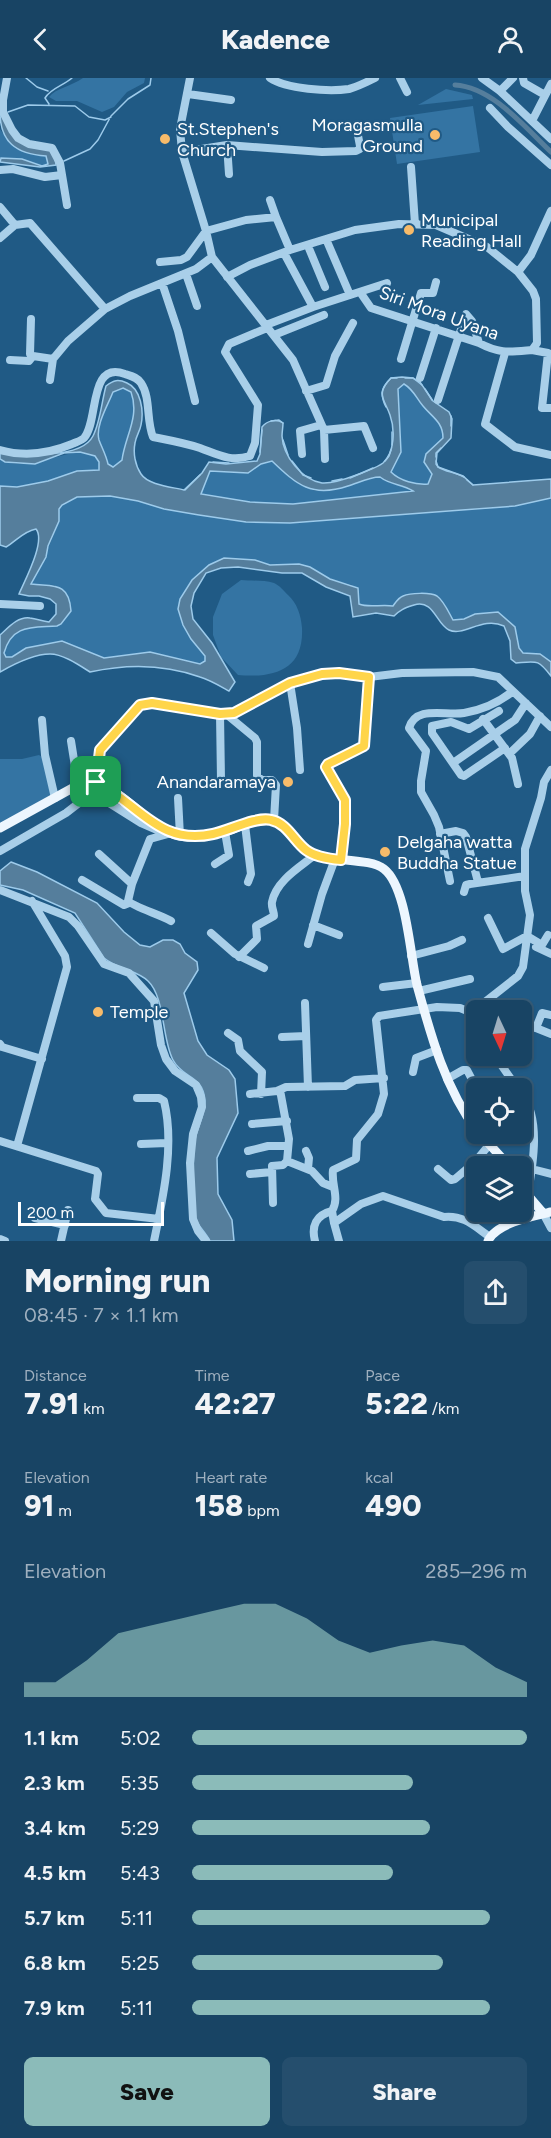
<!DOCTYPE html>
<meta charset="utf-8">
<style>
body{margin:0;font-family:Figtree,sans-serif;background:#254e6d;color:#f1f3f6;height:100vh;display:flex;flex-direction:column;font-size:22px;white-space:nowrap}
*{box-sizing:border-box;margin:0}
p{font-size:20px;color:#9fb0bf}
.icon{flex:none;width:33px;height:33px;fill:none;stroke:currentColor;stroke-width:2;stroke-linecap:round;stroke-linejoin:round}
.map{position:relative;height:1163px;overflow:hidden}
.panel{display:flex;flex-direction:column;background:#184464;flex:1}
.panel>*{flex:none}
.needle{width:39px;rotate:176deg}
.fabs{position:absolute;left:466px;top:922px;display:grid;gap:12px}
.fabs a{display:grid;place-items:center;width:66px;height:66px;border-radius:9px;background:#184464;box-shadow:0 2px 4px #0004,0 0 0 2px #365c78;font-size:30px}
.scale{position:absolute;left:18px;bottom:15px;width:146px;box-sizing:border-box;padding-left:6px;border:3px solid #fff;border-top:0;font-size:16px;line-height:21px;white-space:nowrap;color:#fff;-webkit-text-stroke:4px #205a85;paint-order:stroke}
.pin{position:absolute;display:grid;place-items:center;width:51px;height:51px;color:#fff;margin:-26px;border-radius:12px;box-shadow:0 3px 9px #0006}
.round{display:grid;place-items:center;flex:none;width:63px;height:63px;border-radius:9px;background:#254e6d}
.overview{display:flex;align-items:center;justify-content:space-between;height:102px;padding:0 24px}
h1{font-size:33px;font-weight:800;line-height:45px}
.figures{display:grid;grid-template-columns:repeat(3,1fr);gap:9px;height:102px;padding:6px 24px}
.figures div{display:grid;align-content:center}
.figures b{font-size:30px;font-weight:800}
.figures small{font-size:16px;font-weight:400}
.figures p{font-size:16px}
.chart{height:168px;padding:12px 24px}
.chart p{display:flex;justify-content:space-between}
.chart svg{width:100%;height:108px;margin-top:6px;fill:#8bbbb9;opacity:.7}
.action{display:flex;gap:12px;margin-top:auto;padding:12px 24px}
.action a{flex:1;height:69px;border-radius:9px;background:#8bbbb9;color:#111;font-size:24px;font-weight:800;line-height:69px;text-align:center}
.action a+a{background:#254e6d;color:#f1f3f6}
ul{padding:0 24px;list-style:none;font-size:20px}
li{display:grid;grid-template-columns:96px 72px 1fr;align-items:center;height:45px}
li i{height:15px;border-radius:8px;background:#8bbbb9}
header{display:flex;justify-content:space-between;align-items:center;height:78px;padding:0 24px;background:#184464;font-size:27px;font-weight:800}
.map>svg:first-child{display:block}
.green{fill:#3474a3}
.water{fill:#557e9c;stroke:#9dcbeb;stroke-width:1.5;fill-rule:evenodd}
.lines{fill:none;stroke-linecap:round;stroke-linejoin:round}
.stream{stroke:#9dcbeb;stroke-width:1.5}
.canal{stroke:#557e9c;stroke-width:5}
.minor{stroke:#a9cfe9;stroke-width:8}
.major{stroke:#edf6fe;stroke-width:9}
.route-casing{stroke:#fff;stroke-width:12}
.route{stroke:#ffd54a;stroke-width:8}
.poi-dot{fill:#f7bb6a;stroke:#205a85;stroke-width:2}
.labels{text-anchor:middle;dominant-baseline:central;stroke-width:4.5;stroke-linejoin:round;paint-order:stroke}
.poi-label{font-size:18px;fill:#fff;stroke:#205a85;text-anchor:start}
.street-label{font-size:18px;fill:#fff;stroke:#205a85}
</style>
<header><svg class="icon" aria-label="back" viewBox="0 0 24 24"><path d="M15 5l-7 7 7 7"/></svg>Kadence<svg class="icon" aria-label="person" viewBox="0 0 24 24"><circle cx="12" cy="8" r="4"/><path d="M4 21q1-7 8-7t8 7"/></svg></header>
<div class="map">
<svg width="551" height="1163" viewBox="0 0 551 1163">
<rect width="100%" height="100%" fill="#205a85"/>
<!-- green -->
<path class="green" d="M 83,0 L 145,0 L 144,5 L 127,14 L 114,29 L 102,34 L 77,23 L 56,23 L 49,19 C 56,10 72,8 83,0 Z
M 446,11 L 472,17 L 473,21 L 418,27 Z
M 473,28 L 480,74 L 397,86 L 390,40 Z
M 0,51 L 8,63 L 37,77 L 46,78 L 48,86 L 42,88 L 22,81 L 0,80 Z
M 404,306 C 413,312 416,320 423,328 C 432,339 443,344 443,360 L 426,377 L 424,384 L 432,396 L 428,406 C 416,407 400,403 391,394 L 401,374 L 398,311 Z
M 123,310 L 131,314 C 140,339 125,358 122,382 L 113,389 L 108,386 C 106,377 102,370 99,362 C 95,348 108,327 113,314 Z
M 80,374 L 95,378 L 99,384 L 99,392 L 77,393 L 48,403 L 17,409 L 0,408 L 0,381 C 25,395 55,376 80,374 Z
M 272,383 L 291,401 L 315,413 L 380,399 C 390,407 402,407 414,413 L 293,426 L 250,424 L 201,416 L 210,393 L 248,395 L 261,386 Z
M 110,418 L 138,423 L 164,431 L 199,437 L 246,444 L 290,445 L 515,428 L 551,420 L 551,584 L 540,576 L 523,575 L 519,571 L 515,549 L 475,536 L 464,541 L 453,542 L 437,519 L 400,519 L 393,528 C 382,526 369,530 359,526 L 352,507 L 330,501 L 310,489 L 299,486 L 270,487 L 255,482 L 209,487 L 180,521 L 191,561 L 205,578 L 206,583 L 200,586 L 150,574 L 104,580 L 62,563 L 26,570 L 12,579 L 6,580 L 4,575 C 12,546 32,550 57,548 L 61,546 L 55,507 L 30,506 C 41,486 50,467 58,446 C 60,440 57,433 61,428 C 72,415 95,418 110,418 Z
M 241,502 C 251,503 264,502 274,505 C 279,507 284,513 288,517 C 297,525 301,537 302,550 C 304,592 274,600 238,597 L 221,579 L 213,557 L 213,539 L 222,516 Z
M 39,677 L 42,679 L 51,717 L 0,746 L 0,681 L 22,681 Z"/>
<!-- water -->
<path class="water" d="M 0,34 L 17,59 L 54,74 L 56,87 L 40,89 L 0,84 L 1,80 L 22,81 L 42,88 L 48,86 L 46,78 C 16,76 0,64 0,34 Z
M 402,299 L 413,300 L 420,304 L 433,323 L 449,334 L 452,341 L 451,360 L 437,375 L 436,386 L 438,389 L 463,398 L 473,407 L 551,401 L 551,420 L 515,428 L 290,445 L 246,444 L 199,437 L 164,431 L 138,423 L 110,418 L 77,419 L 62,427 L 59,431 L 59,443 L 48,468 L 46,479 L 31,506 C 53,509 69,503 71,533 L 61,546 L 57,548 C 32,550 12,546 4,575 L 6,579 L 12,579 L 26,570 L 62,563 L 104,580 L 150,574 L 200,586 L 205,583 L 205,578 L 191,561 L 183,547 L 178,531 L 180,521 L 192,502 L 209,487 L 224,480 L 255,482 L 270,487 L 299,486 L 310,489 L 330,501 L 358,510 L 359,526 C 368,530 382,526 393,528 C 396,524 398,520 403,518 C 410,515 430,514 437,518 C 444,523 449,535 453,542 L 464,541 L 475,536 L 498,534 L 515,549 L 519,570 L 523,575 L 540,576 L 551,584 L 551,598 C 538,581 537,583 516,585 L 511,581 L 510,563 L 504,548 C 482,538 464,559 449,552 C 436,546 434,521 414,527 C 405,530 401,531 394,538 L 376,535 L 353,539 L 350,518 L 326,509 L 302,495 L 282,495 L 238,489 L 221,490 L 206,495 L 194,515 L 191,528 L 193,541 L 212,565 L 235,604 L 229,613 C 220,608 210,602 200,599 C 164,586 126,586 90,594 C 79,587 63,576 50,576 C 33,576 14,586 0,594 L 0,557 C 8,550 18,538 30,540 C 37,541 42,543 49,544 L 56,536 L 56,526 L 50,521 L 39,518 L 29,518 L 19,516 C 25,502 46,463 36,451 C 24,453 16,463 6,469 L 0,467 L 0,408 L 17,409 L 48,403 L 77,393 L 99,392 L 99,384 L 95,378 L 80,374 L 64,375 L 35,386 L 5,384 L 0,381 L 0,374 C 22,376 81,382 93,358 C 100,345 102,322 106,308 C 114,302 118,301 127,305 C 141,311 144,333 141,347 C 140,353 136,358 135,365 C 133,375 135,387 141,396 C 148,407 172,409 184,412 L 202,395 L 209,384 L 226,386 L 257,383 L 260,376 L 262,349 C 267,343 276,340 283,345 C 283,349 282,354 282,358 C 283,378 302,402 322,405 C 335,406 351,399 362,395 C 369,392 378,389 383,385 C 395,374 395,351 390,337 C 384,320 375,316 391,300 ZM 404,306 C 414,312 416,320 423,328 C 432,339 443,344 443,360 L 426,376 L 424,384 L 432,396 L 428,406 C 416,407 400,403 391,394 L 401,374 L 398,311 ZM 123,310 L 131,314 C 140,339 125,358 122,382 L 113,389 L 108,386 C 106,377 102,370 99,362 C 95,348 108,327 113,314 ZM 272,383 C 297,407 312,420 348,408 C 358,405 369,399 380,399 C 390,407 402,406 413,413 L 293,426 L 250,424 L 201,416 L 210,393 L 248,395 L 261,386 Z
M 11,784 L 37,794 L 97,825 L 124,854 L 140,867 L 150,869 L 163,862 L 173,862 L 180,866 L 185,875 L 197,884 L 198,892 L 184,915 L 198,963 L 207,977 L 229,992 L 235,1001 L 238,1035 L 217,1080 L 218,1116 L 232,1142 L 234,1163 L 210,1163 C 206,1155 198,1148 195,1140 C 192,1131 193,1072 195,1062 C 197,1050 206,1034 205,1022 C 202,996 183,1001 173,982 C 162,962 165,919 148,903 C 137,892 117,891 104,880 L 75,835 L 23,812 L 0,807 L 0,793 Z"/>
<g class="lines">
<!-- stream -->
<path class="stream" d="M 26,0 L 37,9 L 48,13
M 49,26 L 45,20 C 51,10 63,8 72,0
M 8,34 L 28,27 L 75,28 L 89,39 L 105,42 L 111,39
M 64,83 L 90,71 L 98,62 L 111,38 L 128,21 L 150,7 L 151,0
M 405,300 L 413,300 L 422,307
M 425,311 L 432,322
M 386,329 C 380,317 381,310 391,300 L 397,300
M 451,338 L 451,348
M 271,343 L 279,342 L 283,345
M 283,362 L 288,377
M 392,367 L 392,354
M 260,374 L 262,352
M 436,379 L 436,375 L 441,370
M 292,383 L 303,397 L 311,400
M 385,383 L 389,378 L 391,372
M 436,383 L 438,389 C 446,394 455,394 464,399
M 213,384 L 229,385
M 350,400 L 373,390
M 467,402 L 473,407
M 332,403 L 342,401
M 185,412 L 200,397"/>
<!-- canal -->
<path class="canal" d="M 455,7 C 492,9 525,49 551,74"/>
<!-- minor -->
<path class="minor" d="M 7,0 L 3,22 L 3,34 L 12,52 L 18,60 L 29,66 L 52,70 L 60,85 L 67,127
M 190,0 L 180,51 L 182,74 L 206,153 L 212,179 L 293,282 L 324,352 L 325,381
M 270,0 C 286,11 329,14 349,11 C 357,9 367,4 375,0
M 400,0 L 407,14
M 482,0 L 500,13 L 551,61
M 523,0 L 524,5 L 545,17
M 500,13 L 513,0
M 188,16 L 231,22
M 490,30 L 508,49 L 551,87
M 532,43 L 551,6
M 227,67 L 229,96
M 182,74 L 227,67 L 322,74 L 356,73 L 360,71 L 360,68 L 356,47
M 411,89 L 415,146
M 0,92 L 13,91 L 45,99 L 62,97
M 270,122 L 276,139
M 0,129 L 15,147
M 0,160 L 15,147 L 30,145 L 105,231
M 326,161 L 350,217
M 308,168 L 325,209
M 284,175 L 313,229
M 160,184 L 181,182 L 187,179 L 206,153 L 246,142 L 276,139 L 290,172
M 518,194 L 531,177 L 551,133
M 186,196 L 197,228
M 227,199 L 250,187 L 290,172 L 355,152 L 399,146 L 436,147 L 487,169 L 518,194 L 533,213 L 536,221 L 537,265 L 532,272 C 509,274 500,276 479,265 L 371,230 L 360,214
M 162,205 L 178,253 L 195,323
M 31,241 L 30,276 L 33,278
M 266,247 L 313,229 L 387,205
M 274,257 L 324,237
M 532,272 L 548,275 L 542,330 L 551,330
M 505,275 L 485,346 L 515,369 L 551,377
M 401,281 L 421,215 L 433,215 L 436,204
M 10,282 L 29,283 L 33,278 L 53,281 L 68,263 L 105,231 L 130,218 L 196,191 L 212,179
M 420,300 L 436,250
M 50,302 L 53,281
M 306,313 L 326,307 L 335,278 L 353,245
M 438,322 L 466,236 L 472,243 L 479,265
M 324,352 L 364,348 L 373,370
M 0,372 C 25,379 48,376 72,366 C 76,364 81,363 84,360 C 99,344 88,282 125,296 C 131,298 137,299 141,305 C 151,320 146,342 153,359 C 168,362 185,365 200,370 C 219,377 230,384 250,378 L 255,365 L 258,327 L 225,274 L 229,266 L 267,250
M 302,376 L 300,353 L 321,347
M 0,526 L 40,528
M 290,605 L 297,650 L 300,692
M 499,633 L 469,651 L 451,644 L 432,648 L 432,655 L 461,697 L 464,698 L 505,670
M 220,636 L 221,702
M 226,636 L 255,660 L 257,664 L 257,698 L 262,702 L 272,702 L 276,707 L 274,742
M 483,641 L 512,680 L 518,706
M 42,642 L 45,677 L 55,720
M 71,663 L 78,707
M 509,676 L 530,656 L 540,638
M 453,685 L 515,642 L 526,625
M 96,704 L 100,671 L 140,627 L 152,625 L 220,636 L 234,635 L 290,605 L 322,596 L 339,595 L 369,599 L 402,595 L 473,594 L 498,599 L 551,649
M 178,720 L 180,758
M 245,747 L 251,796 L 248,804
M 168,756 L 150,761 L 132,806 L 128,823 C 134,829 161,837 171,843
M 440,756 L 456,753 L 463,755 L 466,759 L 478,804
M 0,773 L 66,735 L 88,718 L 98,718 L 141,745 L 164,755
M 99,776 L 132,806
M 341,782 L 345,746 L 344,722 L 326,689 L 328,685 L 364,667 L 369,599
M 215,786 L 229,777 L 225,754
M 82,802 L 124,827 L 129,825
M 450,803 L 439,749 L 434,737 L 421,714 L 421,703 L 426,673 L 409,650 C 416,627 445,638 464,635 C 482,632 499,624 512,614
M 0,812 L 69,839 L 78,848 L 104,886 L 129,895 L 154,923 L 161,967 L 166,981 L 175,993 L 196,1007 L 201,1019 L 202,1029 L 193,1056 L 190,1085 L 193,1141 L 198,1153 L 206,1163
M 464,814 L 466,807 L 470,806 L 525,798
M 488,840 L 503,871 L 527,858 L 542,867 L 548,857
M 313,847 L 339,857
M 211,855 L 235,876 L 264,890
M 308,866 L 322,816 L 335,781
M 536,869 L 551,876
M 411,878 L 449,868 L 462,862
M 239,879 L 257,861 L 256,848 L 274,838 C 274,833 271,829 272,824 C 276,803 300,789 315,777
M 383,909 L 417,905
M 419,913 L 470,901
M 305,925 L 308,1009
M 471,935 L 518,898 L 523,889 L 530,837 L 525,813 L 525,771 L 541,720 L 544,704 L 551,692
M 522,947 L 536,950 L 551,956
M 536,950 L 542,935 L 551,937
M 228,955 L 238,962 L 240,973 L 262,994 L 261,1016
M 282,959 L 306,958
M 0,966 L 2,969 L 42,981
M 495,978 L 518,1011
M 413,994 L 416,980 L 437,972
M 447,1001 L 463,992 L 467,992 L 477,1011
M 280,1012 L 289,1061 L 287,1083 L 312,1093 L 323,1105 L 333,1109
M 250,1016 L 277,1013 L 286,1009 L 345,1008 L 355,1002 L 384,1000
M 522,1016 C 541,1041 533,1086 528,1115
M 137,1020 L 159,1020 L 164,1023 C 175,1067 163,1120 154,1163
M 252,1046 L 287,1043
M 0,1063 L 96,1093 L 98,1096 L 95,1121 L 106,1135 L 159,1141
M 141,1066 L 167,1065
M 17,1068 L 67,889 L 65,878 L 32,823
M 248,1073 L 268,1068 L 288,1068
M 306,1073 L 309,1080 L 308,1091
M 438,1091 L 451,1102 L 455,1101 L 475,1084 L 489,1067
M 532,1091 L 551,1096
M 250,1096 L 272,1094
M 273,1125 L 272,1088 L 283,1087 L 287,1083
M 543,1135 L 551,1150
M 35,1140 L 65,1147
M 334,1145 L 332,1133 C 340,1120 331,1107 333,1092 L 356,1081 L 357,1062 L 378,1036 L 384,1016 L 376,942 L 379,938 L 437,929 L 460,930 L 477,937
M 0,1161 L 5,1163
M 61,1163 L 68,1132
M 315,1163 C 311,1148 316,1137 332,1133
M 339,1163 L 334,1145 L 361,1126 L 383,1118 L 444,1139 C 464,1137 474,1148 490,1159"/>
<!-- major -->
<path class="major" d="M 0,750 L 78,707 C 111,692 146,751 179,758 C 195,761 213,757 228,753 C 240,749 259,738 272,742 C 290,746 296,769 313,776 C 333,784 370,780 384,791 C 407,809 410,878 417,907 C 431,958 445,1010 477,1053
M 480,1056 L 510,1089
M 522,1106 L 531,1121 L 543,1135
M 488,1163 C 496,1145 533,1138 551,1134"/>
</g>
<g class="lines">
<defs>
<path id="route" d="M 339,595 L 369,599 L 364,668 L 328,686 L 326,689 L 345,722 L 345,746 L 341,782 C 330,781 315,779 306,772 C 294,763 287,745 271,742 C 257,738 228,753 213,756 C 159,768 139,726 96,704 L 100,672 L 140,627 L 152,625 L 220,636 L 234,635 L 290,605 L 322,596 Z"/>
</defs>
<!-- route casing -->
<use href="#route" class="route-casing"/>
<!-- route -->
<use href="#route" class="route"/>
</g>
<!-- markers -->
<g class="poi-dot">
<circle cx="435" cy="57" r="6"/>
<circle cx="165" cy="61" r="6"/>
<circle cx="409" cy="152" r="6"/>
<circle cx="288" cy="704" r="6"/>
<circle cx="385" cy="774" r="6"/>
<circle cx="98" cy="934" r="6"/>
</g>
<g class="labels">
<!-- poi labels -->
<g class="poi-label">
<text x="423" y="47" text-anchor="end">Moragasmulla<tspan x="423" dy="21">Ground</tspan></text>
<text x="177" y="51">St.Stephen's<tspan x="177" dy="21">Church</tspan></text>
<text x="421" y="142">Municipal<tspan x="421" dy="21">Reading Hall</tspan></text>
<text x="276" y="704" text-anchor="end">Anandaramaya</text>
<text x="397" y="764">Delgaha watta<tspan x="397" dy="21">Buddha Statue</tspan></text>
<text x="110" y="934">Temple</text>
</g>
<!-- street labels -->
<g class="street-label">
<text transform="translate(439 235) rotate(20)">Siri Mora Uyana</text>
</g>
</g>
</svg>
<div class="fabs">
<a><svg class="needle" viewBox="-14 -14 28 28"><path d="M0-13l5 13h-10z" fill="#e53935"/><path d="M0 13l5-13h-10z" fill="#9fb0bf"/></svg></a>
<a><svg class="icon" aria-label="locate" viewBox="0 0 24 24"><circle cx="12" cy="12" r="6"/><path d="M12 2v4M12 18v4M2 12h4M18 12h4"/></svg></a>
<a><svg class="icon" aria-label="layers" viewBox="0 0 24 24"><path d="M12 4l9 5-9 5-9-5zM3 14l9 5 9-5"/></svg></a>
</div>
<div class="scale">200 m</div>
<div class="pin" style="left:96px;top:704px;background:#1e9e55"><svg class="icon" aria-label="arrive" viewBox="0 0 24 24"><path d="M6 21V4h12l-3 4 3 4H6"/></svg></div>
</div>
<section class="panel">
<div class="overview"><div><h1>Morning run</h1><p>08:45 · 7 × 1.1 km</p></div><a class="round"><svg class="icon" aria-label="share" viewBox="0 0 24 24"><path d="M12 15V3M7 8l5-5 5 5M5 13v7h14v-7"/></svg></a></div>
<div class="figures">
<div><p>Distance</p><b>7.91<small> km</small></b></div>
<div><p>Time</p><b>42:27</b></div>
<div><p>Pace</p><b>5:22<small> /km</small></b></div>
</div>
<div class="figures">
<div><p>Elevation</p><b>91<small> m</small></b></div>
<div><p>Heart rate</p><b>158<small> bpm</small></b></div>
<div><p>kcal</p><b>490</b></div>
</div>
<div class="chart"><p><span>Elevation</span>285–296 m</p>
<svg viewBox="0 0 160 44" preserveAspectRatio="none"><path d="M0 44V38L10 38L20 29L30 18L40 15L50 12L60 9L70 6L80 6L90 12L100 21L110 26L120 23L130 21L140 23L150 32L160 38V44z"/></svg>
</div>
<ul>
<li><b>1.1 km</b>5:02<i style="width:100%"></i></li>
<li><b>2.3 km</b>5:35<i style="width:66%"></i></li>
<li><b>3.4 km</b>5:29<i style="width:71%"></i></li>
<li><b>4.5 km</b>5:43<i style="width:60%"></i></li>
<li><b>5.7 km</b>5:11<i style="width:89%"></i></li>
<li><b>6.8 km</b>5:25<i style="width:75%"></i></li>
<li><b>7.9 km</b>5:11<i style="width:89%"></i></li>
</ul>
<div class="action"><a>Save</a><a>Share</a></div>
</section>
